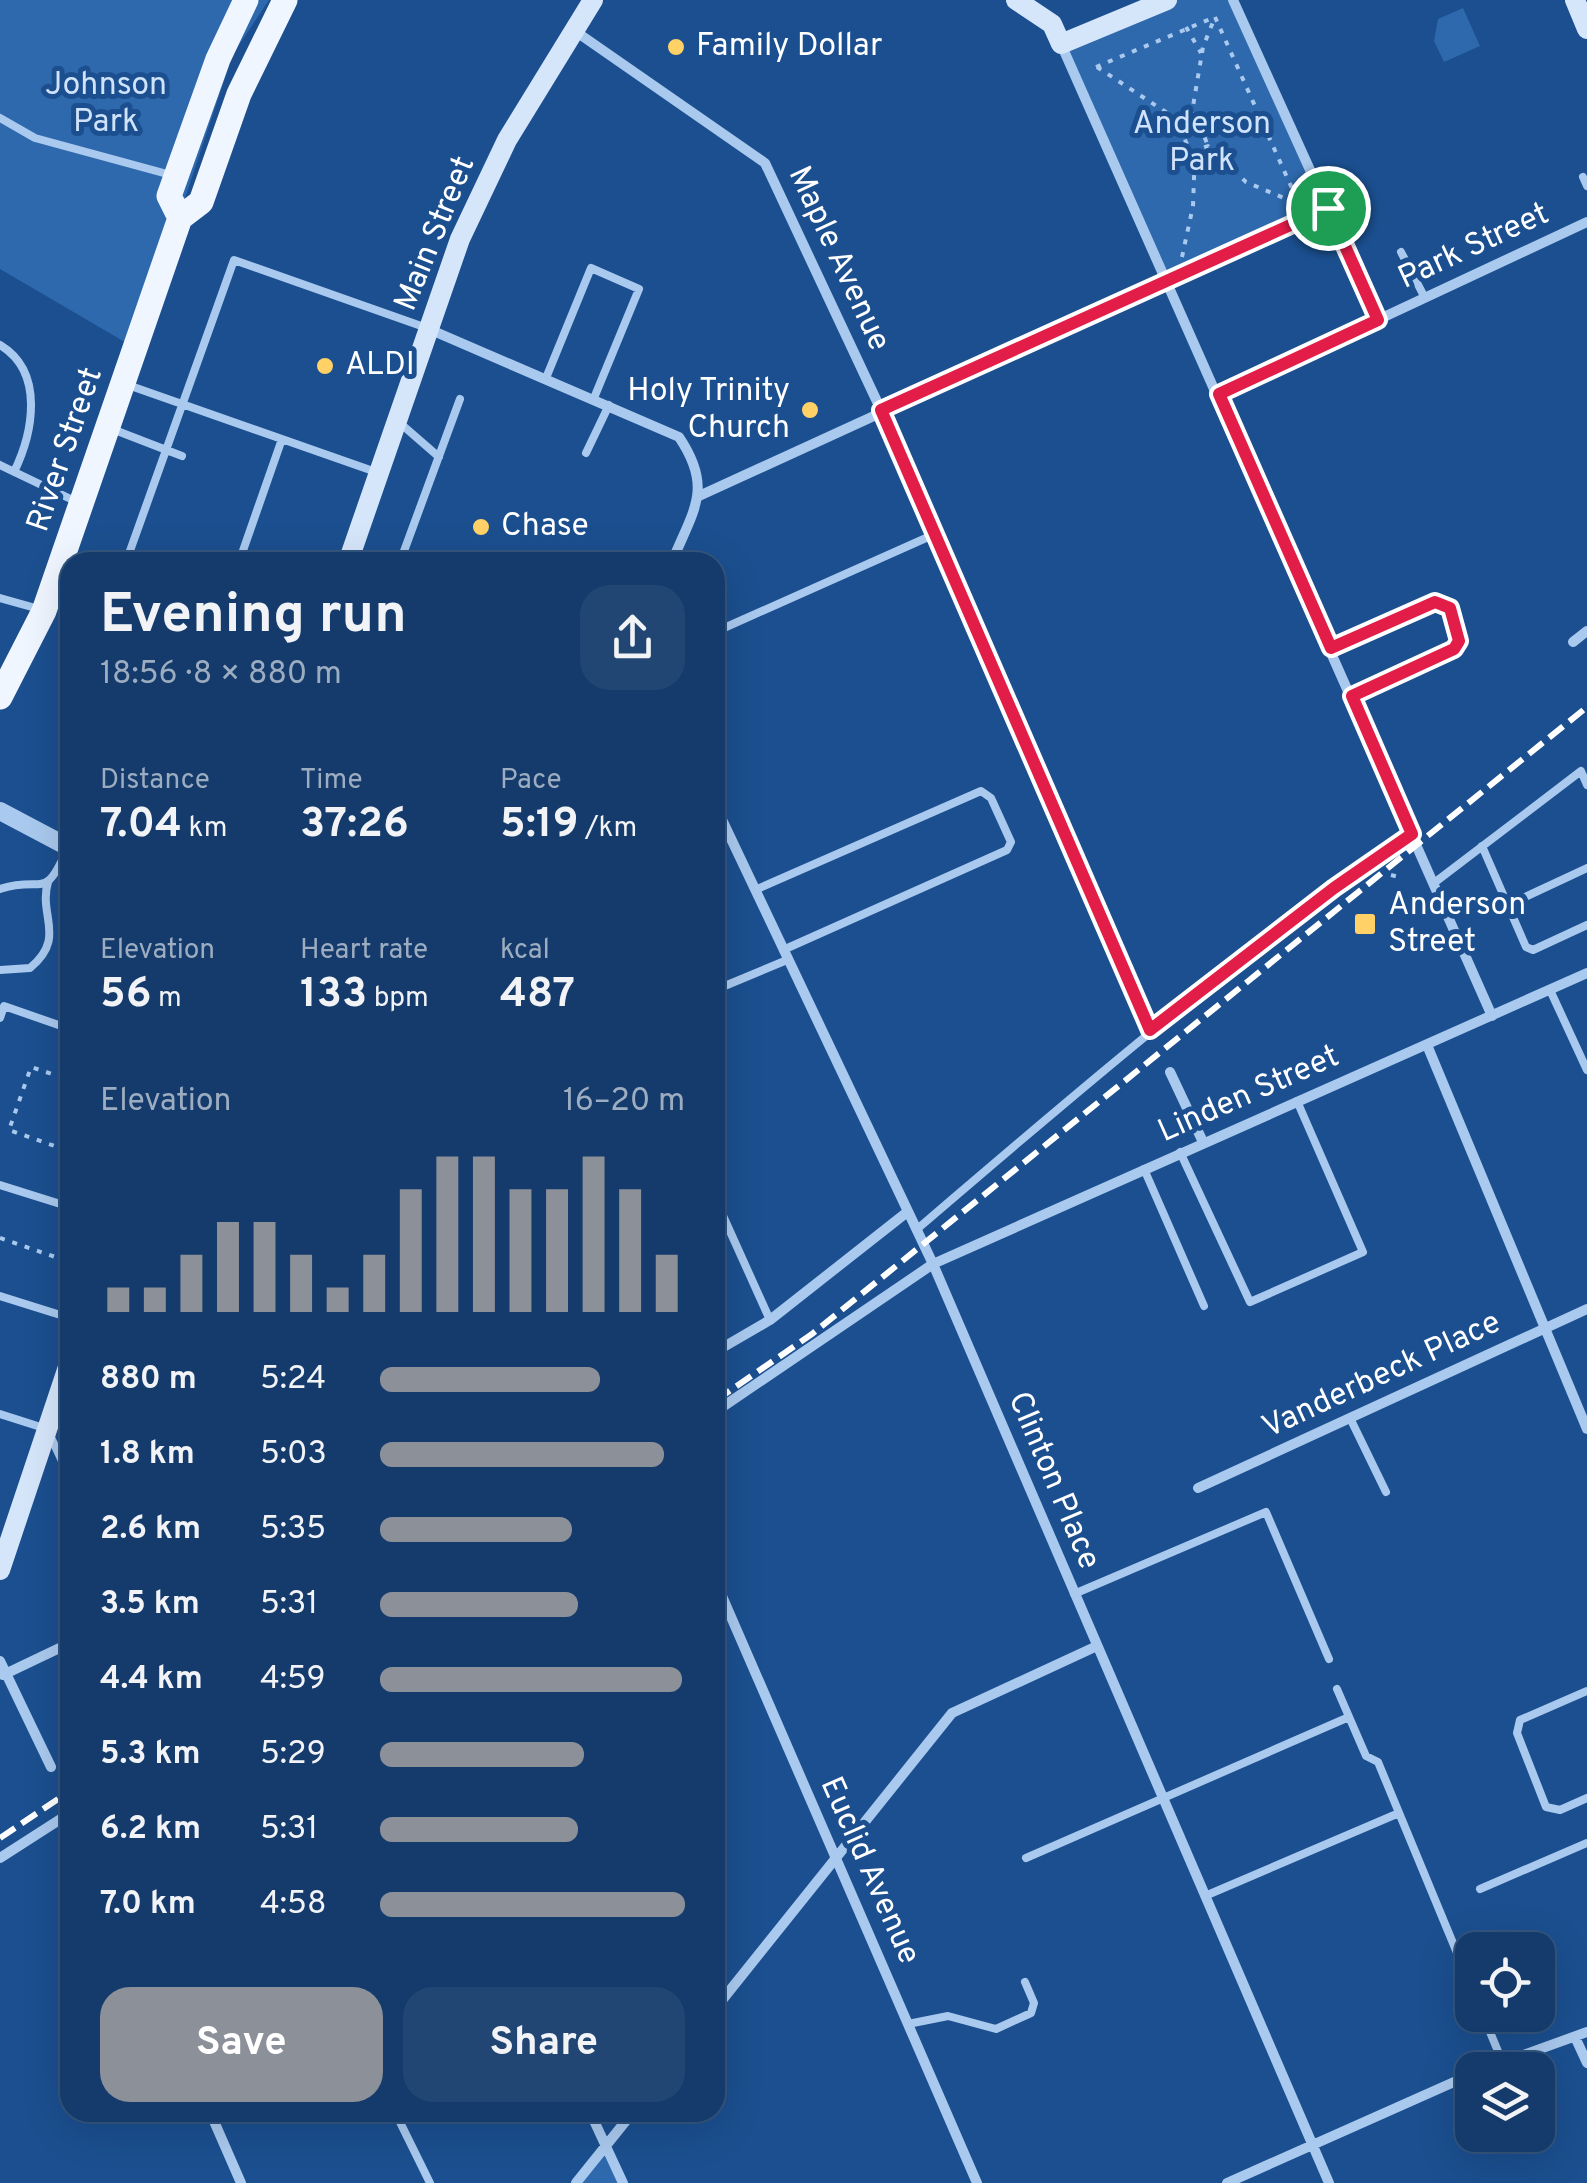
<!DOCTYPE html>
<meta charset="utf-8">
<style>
body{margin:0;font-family:Overpass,sans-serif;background:#214673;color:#f1f3f6;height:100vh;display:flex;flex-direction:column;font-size:38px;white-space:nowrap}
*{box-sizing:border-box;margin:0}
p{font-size:32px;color:#9dadc1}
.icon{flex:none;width:55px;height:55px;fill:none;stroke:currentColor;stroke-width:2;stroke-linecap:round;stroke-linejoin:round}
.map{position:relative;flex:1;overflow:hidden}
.panel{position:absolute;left:60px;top:552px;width:665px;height:1570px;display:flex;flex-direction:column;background:#143b6b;border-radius:30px;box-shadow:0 10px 40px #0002,0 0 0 2px #33557e}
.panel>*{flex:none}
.tools{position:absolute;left:1455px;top:1932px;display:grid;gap:20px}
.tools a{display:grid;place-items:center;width:100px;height:100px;border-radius:20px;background:#143b6b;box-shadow:0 10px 40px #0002,0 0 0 2px #33557e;font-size:50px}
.pin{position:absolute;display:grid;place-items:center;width:85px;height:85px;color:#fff;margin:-42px;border:5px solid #fff;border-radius:50%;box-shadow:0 2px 10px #0007}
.round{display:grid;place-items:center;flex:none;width:105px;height:105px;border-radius:30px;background:#214673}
.headline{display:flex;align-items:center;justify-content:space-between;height:170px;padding:0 40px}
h1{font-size:55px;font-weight:700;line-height:75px}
.metrics{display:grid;grid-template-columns:repeat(3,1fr);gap:15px;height:170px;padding:10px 40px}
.metrics div{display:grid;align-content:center}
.metrics b{font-size:42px;font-weight:700}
.metrics small{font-size:28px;font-weight:400}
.metrics p{font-size:28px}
.chart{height:280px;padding:20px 40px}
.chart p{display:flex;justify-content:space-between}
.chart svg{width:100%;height:180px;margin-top:10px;stroke:#8c9099;stroke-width:6}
.button{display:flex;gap:20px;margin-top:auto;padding:20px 40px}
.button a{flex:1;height:115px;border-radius:30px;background:#8c9099;color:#fff;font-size:40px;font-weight:700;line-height:115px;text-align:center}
.button a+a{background:#214673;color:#f1f3f6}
ul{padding:0 40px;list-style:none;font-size:32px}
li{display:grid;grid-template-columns:160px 120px 1fr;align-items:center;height:75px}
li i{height:25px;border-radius:12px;background:#8c9099}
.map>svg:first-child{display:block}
.green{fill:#2e69ad}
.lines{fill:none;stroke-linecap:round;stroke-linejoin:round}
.path{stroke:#a9c9ee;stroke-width:4;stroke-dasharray:5 8;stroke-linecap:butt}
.service{stroke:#a9c9ee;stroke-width:8}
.minor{stroke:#a9c9ee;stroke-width:10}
.tertiary{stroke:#a9c9ee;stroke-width:18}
.secondary{stroke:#d6e6fa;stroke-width:20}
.primary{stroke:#f0f6ff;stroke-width:25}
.rail{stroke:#fff;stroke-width:6;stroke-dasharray:18 8;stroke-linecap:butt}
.route-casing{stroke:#fff;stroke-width:20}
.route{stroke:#e11d48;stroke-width:12}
.poi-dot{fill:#ffd166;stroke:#1b4f8f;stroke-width:4}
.labels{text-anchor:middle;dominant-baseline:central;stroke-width:10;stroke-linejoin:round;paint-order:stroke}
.poi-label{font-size:32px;fill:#fff;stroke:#1b4f8f;text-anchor:start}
.park-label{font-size:32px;fill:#cfe3fa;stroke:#1b4f8f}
.street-label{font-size:32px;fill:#fff;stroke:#1b4f8f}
</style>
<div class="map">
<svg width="1587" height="2183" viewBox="0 0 1587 2183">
<rect width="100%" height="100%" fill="#1b4f8f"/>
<!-- green -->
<path class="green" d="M 0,0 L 269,0 L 233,54 L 135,348 L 0,269 Z
M 1166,0 L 1233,0 L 1328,208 L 1168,281 L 1061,44 Z
M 1463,8 L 1480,46 L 1444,62 L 1434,41 L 1438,19 Z
M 605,2147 L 624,2183 L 576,2183 Z"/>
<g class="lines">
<!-- path -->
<path class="path" d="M 1215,17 L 1299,204
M 1186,27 L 1201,53
M 1096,67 L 1215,17
M 1097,67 L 1181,122
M 1192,118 L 1197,118 L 1208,146
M 1195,151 L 1191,152 L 1177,124 L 1191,118 L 1203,47 L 1215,17
M 1182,257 L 1193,206 L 1195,151 L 1208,146 L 1246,182 L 1298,204
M 1391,875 L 1399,877
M 70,1110 L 70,1118
M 66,1150 L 9,1130 L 31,1067 L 70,1080
M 0,1238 L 70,1262"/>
<!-- service -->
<path class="service" d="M 0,118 L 35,138 L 171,175
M 1583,177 L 1587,186
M 1401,252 L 1425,298
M 0,345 C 45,372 33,433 14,472
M 546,378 L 591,268 L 639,289 L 594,398
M 125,384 L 376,472
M 401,424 L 439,457
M 112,429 L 182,456
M 586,453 L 609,405
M 0,465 L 77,502
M 126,562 L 234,260 L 427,328
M 239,562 L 282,439
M 400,562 L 460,399
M 0,598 L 39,609
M 715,632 L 935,534
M 1331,648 L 1435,602 C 1455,607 1465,631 1454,649 L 1352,696
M 715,829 L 725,825
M 1482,846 L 1526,947 L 1533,950 L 1587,925
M 1434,883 L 1581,771 L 1587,785
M 0,889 C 44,875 44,903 68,847
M 755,890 L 981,791 L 991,798 L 1011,842 L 1007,850 L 783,950
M 1508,905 L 1587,868
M 0,970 L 30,968 C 67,937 38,916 48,882
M 715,990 L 787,960
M 1550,990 L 1587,1070
M 0,1018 L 4,1006 L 70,1029
M 1180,1152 L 1250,1302 L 1363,1252 L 1297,1101
M 1144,1169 L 1204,1306
M 0,1185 L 70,1207
M 715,1198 L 770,1320
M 916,1230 C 1077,1092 1237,954 1413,835
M 0,1296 L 70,1318
M 0,1414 L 47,1429 L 70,1478
M 1350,1418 L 1386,1492
M 1074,1594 L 1266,1512 L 1329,1659
M 1337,1689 L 1366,1756 L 1378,1762 L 1472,1989
M 1587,1691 L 1520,1720 L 1517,1733 L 1546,1807 L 1560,1810 L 1587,1798
M 1026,1858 L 1349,1717
M 1480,1889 L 1587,1843
M 1205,1896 L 1399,1813
M 1483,2015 L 1502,2061
M 908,2024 L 948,2016 L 996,2029 L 1031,2013 L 1034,2003 L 1025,1982
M 395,2112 L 430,2183"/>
<!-- minor -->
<path class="minor" d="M 1233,0 L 1378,320
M 575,31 L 765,163 L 881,410 L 1150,1030
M 1061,44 L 1492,1016
M 431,330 L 679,437 C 714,489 693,510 672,562
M 1219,394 L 1587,222
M 699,496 L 1328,208
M 1573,642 L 1587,631
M 715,805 L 933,1264 L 1329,2183
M 1427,1045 L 1587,1429
M 1170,1072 L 1203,1142
M 715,1352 L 770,1320 L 906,1213
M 715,1412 L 933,1264 L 1587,973
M 1198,1488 L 1587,1309
M 715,1580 L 977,2183
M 0,1661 L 51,1767
M 3,1675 L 70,1643
M 0,1858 L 70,1813
M 715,2009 L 952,1713 L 1097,1646
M 1575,2037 L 1587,2063
M 1482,2070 L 1587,2032
M 210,2112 L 241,2183
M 590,2112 L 623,2183
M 576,2183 L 633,2112
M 1227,2183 L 1472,2074"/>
<!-- tertiary -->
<path class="tertiary" d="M 0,811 L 70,848"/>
<!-- secondary -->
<path class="secondary" d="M 1016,0 L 1052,24 L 1061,44 L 1167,0
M 1575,0 L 1587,29
M 348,562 L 460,239 L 507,140 L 593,0
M 0,1570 L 70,1361"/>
<!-- primary -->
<path class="primary" d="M 180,218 L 169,196 L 218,59 L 246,0
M 0,697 L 44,611 L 180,218 L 201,202 L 239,94 L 285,0"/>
<!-- rail -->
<path class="rail" d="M 715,1401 L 812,1334 L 1587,707
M 0,1838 L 70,1791"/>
</g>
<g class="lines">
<defs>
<path id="route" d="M 1328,208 L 1378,320 L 1219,394 L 1331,648 L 1435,602 L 1450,608 L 1459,641 L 1454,649 L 1352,696 L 1412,834 L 1334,888 L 1150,1030 L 881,410 Z"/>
</defs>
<!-- route casing -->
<use href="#route" class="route-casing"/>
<!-- route -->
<use href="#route" class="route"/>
</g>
<!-- markers -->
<g class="poi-dot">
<circle cx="676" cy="47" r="10"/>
<circle cx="325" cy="366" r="10"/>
<circle cx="810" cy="410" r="10"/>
<circle cx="481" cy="527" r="10"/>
<rect x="1353" y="912" width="24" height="24" rx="5"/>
</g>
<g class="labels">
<!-- poi labels -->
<g class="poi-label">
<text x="696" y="47">Family Dollar</text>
<text x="345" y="366">ALDI</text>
<text x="790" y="392" text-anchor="end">Holy Trinity<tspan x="790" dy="37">Church</tspan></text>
<text x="501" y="527">Chase</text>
<text x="1388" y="906">Anderson<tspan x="1388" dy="37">Street</tspan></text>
</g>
<!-- park labels -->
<g class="park-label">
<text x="106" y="86">Johnson<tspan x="106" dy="37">Park</tspan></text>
<text x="1202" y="125">Anderson<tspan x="1202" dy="37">Park</tspan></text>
</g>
<!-- street labels -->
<g class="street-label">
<text transform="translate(436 234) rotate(-68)">Main Street</text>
<text transform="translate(1474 247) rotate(-25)">Park Street</text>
<text transform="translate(838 259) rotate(65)">Maple Avenue</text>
<text transform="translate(66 450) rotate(-71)">River Street</text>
<text transform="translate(1249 1095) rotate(-24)">Linden Street</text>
<text transform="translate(1382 1376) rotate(-25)">Vanderbeck Place</text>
<text transform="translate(1053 1481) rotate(67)">Clinton Place</text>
<text transform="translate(869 1871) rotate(66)">Euclid Avenue</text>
</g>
</g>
</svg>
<div class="tools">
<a><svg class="icon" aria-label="locate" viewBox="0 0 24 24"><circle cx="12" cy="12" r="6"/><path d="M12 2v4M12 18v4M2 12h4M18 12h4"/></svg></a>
<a><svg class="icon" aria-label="layers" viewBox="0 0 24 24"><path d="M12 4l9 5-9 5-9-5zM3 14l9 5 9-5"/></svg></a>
</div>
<div class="pin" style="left:1328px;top:208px;background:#1e9e55"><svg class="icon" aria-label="arrive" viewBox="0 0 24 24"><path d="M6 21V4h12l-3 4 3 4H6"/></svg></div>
<section class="panel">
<div class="headline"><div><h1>Evening run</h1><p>18:56 · 8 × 880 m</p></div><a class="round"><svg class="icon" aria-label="share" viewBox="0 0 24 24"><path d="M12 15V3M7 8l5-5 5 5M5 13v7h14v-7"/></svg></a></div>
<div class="metrics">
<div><p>Distance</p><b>7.04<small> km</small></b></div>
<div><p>Time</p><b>37:26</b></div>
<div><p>Pace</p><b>5:19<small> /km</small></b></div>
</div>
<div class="metrics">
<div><p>Elevation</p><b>56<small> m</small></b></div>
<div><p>Heart rate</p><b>133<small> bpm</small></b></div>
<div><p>kcal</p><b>487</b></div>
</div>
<div class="chart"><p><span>Elevation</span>16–20 m</p>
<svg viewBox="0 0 160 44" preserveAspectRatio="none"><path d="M5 44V38M15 44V38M25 44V30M35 44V22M45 44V22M55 44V30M65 44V38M75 44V30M85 44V14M95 44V6M105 44V6M115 44V14M125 44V14M135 44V6M145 44V14M155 44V30"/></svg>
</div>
<ul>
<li><b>880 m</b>5:24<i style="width:72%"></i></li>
<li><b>1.8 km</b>5:03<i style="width:93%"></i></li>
<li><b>2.6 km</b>5:35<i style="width:63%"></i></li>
<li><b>3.5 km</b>5:31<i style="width:65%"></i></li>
<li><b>4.4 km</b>4:59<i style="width:99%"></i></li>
<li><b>5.3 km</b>5:29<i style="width:67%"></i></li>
<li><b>6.2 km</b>5:31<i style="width:65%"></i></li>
<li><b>7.0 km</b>4:58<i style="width:100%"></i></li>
</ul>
<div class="button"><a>Save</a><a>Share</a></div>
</section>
</div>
